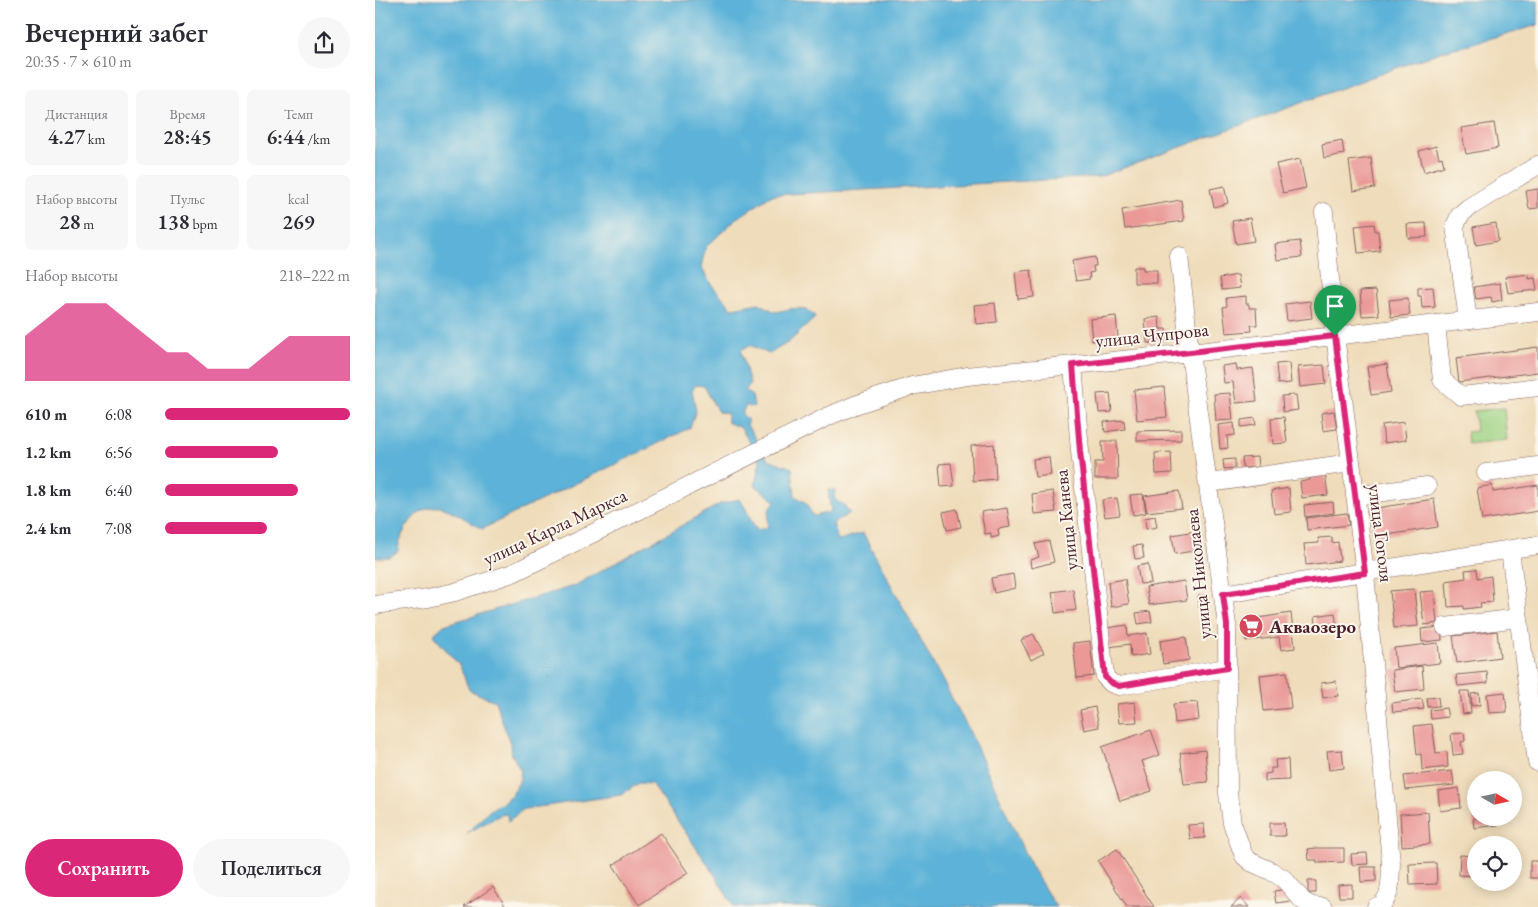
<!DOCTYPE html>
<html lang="ru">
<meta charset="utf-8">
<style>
body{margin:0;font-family:"EB Garamond",serif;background:#f7f7f7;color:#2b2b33;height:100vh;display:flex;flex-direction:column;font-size:19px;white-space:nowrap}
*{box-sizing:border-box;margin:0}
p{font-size:16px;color:#7c7c81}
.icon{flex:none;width:28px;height:28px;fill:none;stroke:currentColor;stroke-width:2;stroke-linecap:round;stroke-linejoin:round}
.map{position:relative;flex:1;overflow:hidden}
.panel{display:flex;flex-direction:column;background:#fff;width:375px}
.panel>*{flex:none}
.needle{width:32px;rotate:99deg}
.buttons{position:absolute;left:1092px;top:771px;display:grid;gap:10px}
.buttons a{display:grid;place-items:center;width:55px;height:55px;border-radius:50%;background:#fff;box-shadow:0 2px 12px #0003;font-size:25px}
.pin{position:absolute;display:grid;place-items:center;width:42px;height:42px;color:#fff;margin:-51px -21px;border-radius:50% 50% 50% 0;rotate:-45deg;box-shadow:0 0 5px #0007}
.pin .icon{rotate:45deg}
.round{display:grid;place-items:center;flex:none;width:52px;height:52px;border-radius:26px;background:#f7f7f7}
.overview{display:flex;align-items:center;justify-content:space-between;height:85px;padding:0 25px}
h1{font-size:28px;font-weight:600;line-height:38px}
.metrics{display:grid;grid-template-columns:repeat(3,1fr);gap:8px;height:85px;padding:5px 25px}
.metrics div{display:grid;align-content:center;border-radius:8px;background:#f7f7f7;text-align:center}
.metrics b{font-size:21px;font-weight:600}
.metrics small{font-size:14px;font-weight:400}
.metrics p{font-size:14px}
.chart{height:140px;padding:10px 25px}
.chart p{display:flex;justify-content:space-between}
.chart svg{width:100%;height:90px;margin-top:5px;fill:#db2777;opacity:.7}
.cta{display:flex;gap:10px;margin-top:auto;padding:10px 25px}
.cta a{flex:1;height:58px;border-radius:30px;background:#db2777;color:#fff;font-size:20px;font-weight:600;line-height:58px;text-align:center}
.cta a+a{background:#f7f7f7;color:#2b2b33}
ul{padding:0 25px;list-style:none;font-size:16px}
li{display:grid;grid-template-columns:80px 60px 1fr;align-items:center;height:38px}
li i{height:12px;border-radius:6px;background:#db2777}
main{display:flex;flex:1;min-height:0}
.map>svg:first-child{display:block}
.green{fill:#9dd283;stroke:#747857}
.water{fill:#5bb2d8;stroke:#526882}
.building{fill:#ea9997}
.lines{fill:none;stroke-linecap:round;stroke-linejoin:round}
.minor-casing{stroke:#84615d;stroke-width:19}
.minor{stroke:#fff;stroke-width:18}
.route-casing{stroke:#fff;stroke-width:10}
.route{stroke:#db2777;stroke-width:6}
.labels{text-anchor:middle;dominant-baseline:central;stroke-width:4;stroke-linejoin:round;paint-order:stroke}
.street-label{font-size:19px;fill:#4a1f2b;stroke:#fbf7ec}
.poi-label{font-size:19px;font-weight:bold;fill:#4a1f2b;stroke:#fbf7ec;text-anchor:start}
</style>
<main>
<section class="panel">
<div class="overview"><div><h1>Вечерний забег</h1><p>20:35 · 7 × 610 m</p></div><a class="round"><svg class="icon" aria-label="share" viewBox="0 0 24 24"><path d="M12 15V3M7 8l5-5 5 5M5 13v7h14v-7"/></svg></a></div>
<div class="metrics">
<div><p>Дистанция</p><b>4.27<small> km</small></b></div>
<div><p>Время</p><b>28:45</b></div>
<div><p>Темп</p><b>6:44<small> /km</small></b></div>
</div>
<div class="metrics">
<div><p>Набор высоты</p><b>28<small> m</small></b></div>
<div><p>Пульс</p><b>138<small> bpm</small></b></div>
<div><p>kcal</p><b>269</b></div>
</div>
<div class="chart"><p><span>Набор высоты</span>218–222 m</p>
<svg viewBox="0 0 160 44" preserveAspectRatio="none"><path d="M0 44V22L10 14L20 6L30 6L40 6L50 14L60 22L70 30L80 30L90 38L100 38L110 38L120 30L130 22L140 22L150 22L160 22V44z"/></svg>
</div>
<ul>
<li><b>610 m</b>6:08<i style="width:100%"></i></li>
<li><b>1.2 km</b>6:56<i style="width:61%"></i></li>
<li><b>1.8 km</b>6:40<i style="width:72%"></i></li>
<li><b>2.4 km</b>7:08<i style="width:55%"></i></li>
</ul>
<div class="cta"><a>Сохранить</a><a>Поделиться</a></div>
</section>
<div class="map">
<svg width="1163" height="907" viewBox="0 0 1163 907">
<rect width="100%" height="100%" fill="#fbf7ec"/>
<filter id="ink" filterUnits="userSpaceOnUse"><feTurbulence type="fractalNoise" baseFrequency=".02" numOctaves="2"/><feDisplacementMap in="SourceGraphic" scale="10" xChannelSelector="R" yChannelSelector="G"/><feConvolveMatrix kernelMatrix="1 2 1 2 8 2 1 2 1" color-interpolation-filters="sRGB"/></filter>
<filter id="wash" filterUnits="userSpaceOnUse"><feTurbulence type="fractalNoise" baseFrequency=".0096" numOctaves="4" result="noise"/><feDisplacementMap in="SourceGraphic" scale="20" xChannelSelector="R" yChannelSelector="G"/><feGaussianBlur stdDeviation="1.12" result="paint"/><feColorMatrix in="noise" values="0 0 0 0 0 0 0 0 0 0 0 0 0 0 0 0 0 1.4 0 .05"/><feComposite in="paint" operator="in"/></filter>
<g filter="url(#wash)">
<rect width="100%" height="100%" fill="#efdcba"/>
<!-- green -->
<path class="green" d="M 1129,408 L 1132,440 L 1093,444 L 1092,432 L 1101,431 L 1099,411 Z"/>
<!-- water -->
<path class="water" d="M 0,0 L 1163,0 L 1163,25 L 1065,52 L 724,177 L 397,195 L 361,219 L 331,247 L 326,267 L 335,283 L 357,308 L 384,303 L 400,312 C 417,309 427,304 441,317 L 414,342 L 394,354 L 375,345 L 366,350 L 375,384 L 370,391 L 377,396 L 379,406 L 374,407 L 371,405 L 367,414 L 372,419 L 372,425 L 393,459 L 417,468 L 420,496 L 430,502 L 438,516 L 456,512 L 453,490 L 460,490 L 459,497 L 462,502 L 468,504 L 475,513 L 458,523 L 463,540 L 488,533 L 592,726 L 656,867 L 681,907 L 359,907 L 340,875 L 277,784 L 264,783 L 246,795 L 149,809 L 133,821 L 132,814 L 125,815 L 92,833 L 115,810 L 126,804 L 138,793 L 144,782 L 146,771 L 137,755 L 136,746 L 120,701 L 94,690 L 85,666 L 58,635 L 69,625 L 199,586 L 345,504 L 364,499 C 374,510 375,523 382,530 L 392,528 L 394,510 L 400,501 L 380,485 L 385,461 L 366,428 L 352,422 L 352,413 L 343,412 L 329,386 L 321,385 L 317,390 L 321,411 L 315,428 L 107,529 C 81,515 59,491 35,522 C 28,531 24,540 23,551 L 15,557 L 0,557 Z"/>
<g id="blocks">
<!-- building -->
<path class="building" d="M 1119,123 L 1123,148 L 1091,154 L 1086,128 Z
M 967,140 L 969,154 L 949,158 L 947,144 Z
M 1061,146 L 1064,158 L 1067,157 L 1069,166 L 1049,172 L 1044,151 Z
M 996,158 L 1000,188 L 978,191 L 974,161 Z
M 925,159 L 931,188 L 908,193 L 901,164 Z
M 849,186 L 853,203 L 839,207 L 835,189 Z
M 1163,189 L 1163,208 L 1154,209 L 1151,191 Z
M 806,200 L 809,221 L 750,229 L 747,210 Z
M 875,218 L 879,241 L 861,244 L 857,221 Z
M 1051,223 L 1052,237 L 1033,238 L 1032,224 Z
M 1121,223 L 1123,241 L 1101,245 L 1098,227 Z
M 999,224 L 1000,231 L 1003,231 L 1005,251 L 983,253 L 980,226 Z
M 925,241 L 927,257 L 902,260 L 900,244 Z
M 720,257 L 721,266 L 718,266 L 719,272 L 714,273 L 715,279 L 701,281 L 697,261 Z
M 759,267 L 768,267 L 768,270 L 782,270 L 782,283 L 759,283 Z
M 656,270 L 659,297 L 643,299 L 640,272 Z
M 1154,274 L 1154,279 L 1160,278 L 1162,290 L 1133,293 L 1130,277 Z
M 863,275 L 865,288 L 847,290 L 845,278 Z
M 1125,283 L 1127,300 L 1117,302 L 1116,297 L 1101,299 L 1099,287 Z
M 1058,287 L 1060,307 L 1047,308 L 1046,296 L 1043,296 L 1043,288 Z
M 1001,290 L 1004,315 L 987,316 L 985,291 Z
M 871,296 L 871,304 L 874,304 L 874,308 L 881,308 L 882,325 L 876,325 L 877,331 L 851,333 L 848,307 L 852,306 L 851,298 Z
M 1033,298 L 1035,315 L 1016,317 L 1014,300 Z
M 935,301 L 937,318 L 912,321 L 910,304 Z
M 620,303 L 622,322 L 601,324 L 599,305 Z
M 741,316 L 743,338 L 717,341 L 715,319 Z
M 784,317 L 785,329 L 791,329 L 792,341 L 772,343 L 770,319 Z
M 1163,347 L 1163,372 L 1084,382 L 1081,358 Z
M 914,363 L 916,383 L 903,384 L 901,364 Z
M 861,364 L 862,370 L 878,368 L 882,401 L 861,403 L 858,382 L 849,383 L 847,366 Z
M 1012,364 L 1016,392 L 996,395 L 992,367 Z
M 949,365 L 951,384 L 925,387 L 923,367 Z
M 789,387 L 792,417 L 762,420 L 759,390 Z
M 735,393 L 737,412 L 724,413 L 722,394 Z
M 855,393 L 858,420 L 841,421 L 839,394 Z
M 921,395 L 923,410 L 908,412 L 907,396 Z
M 959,411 L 962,429 L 948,431 L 946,413 Z
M 909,417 L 912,443 L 898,444 L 896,418 Z
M 880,418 L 881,425 L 866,427 L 866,420 Z
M 749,420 L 750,429 L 730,432 L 729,422 Z
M 1029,422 L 1031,440 L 1009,443 L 1007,425 Z
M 859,423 L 860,435 L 852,436 L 853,448 L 845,449 L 843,425 Z
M 806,430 L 806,440 L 762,441 L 762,431 Z
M 727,441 L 742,441 L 743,479 L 720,479 L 720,462 L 728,462 Z
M 619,444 L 621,479 L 598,481 L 596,446 Z
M 796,452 L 797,473 L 781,474 L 780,453 Z
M 674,457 L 676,475 L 660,477 L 658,459 Z
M 882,457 L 883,467 L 868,468 L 867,458 Z
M 860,459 L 860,468 L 849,469 L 848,460 Z
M 576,463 L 579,486 L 566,487 L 564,464 Z
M 950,473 L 953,495 L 927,498 L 925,482 L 935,480 L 934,475 Z
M 1117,485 L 1118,492 L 1163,485 L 1163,511 L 1107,520 L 1102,488 Z
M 914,488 L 916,512 L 899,514 L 896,491 Z
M 678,491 L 681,512 L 659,514 L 657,494 Z
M 804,491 L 807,508 L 772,512 L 769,496 Z
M 768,494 L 771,513 L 758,515 L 755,495 Z
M 742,498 L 745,515 L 730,517 L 727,500 Z
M 1059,499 L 1063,527 L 999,537 L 995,509 Z
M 958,502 L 959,513 L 930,517 L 929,505 Z
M 632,508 L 635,527 L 623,529 L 624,536 L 616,538 L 616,533 L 610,534 L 606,512 Z
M 582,509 L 586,527 L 572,530 L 568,512 Z
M 972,513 L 974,525 L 932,530 L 931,518 Z
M 780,516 L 782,527 L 771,529 L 770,518 Z
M 821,531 L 824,550 L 800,554 L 797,535 Z
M 957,537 L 957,543 L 963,542 L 965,561 L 931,565 L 929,544 L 944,543 L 943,538 Z
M 674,541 L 679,562 L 656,568 L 655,560 L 664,557 L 660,544 Z
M 767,545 L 769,558 L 760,559 L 758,546 Z
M 773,564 L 776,583 L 765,584 L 762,566 Z
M 1102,569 L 1103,578 L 1116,576 L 1118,602 L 1105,603 L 1106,607 L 1089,609 L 1089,606 L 1073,607 L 1071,581 L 1091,578 L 1090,570 Z
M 638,574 L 640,588 L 619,593 L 616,578 Z
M 750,579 L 754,604 L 736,607 L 733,582 Z
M 809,581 L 812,600 L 774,605 L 771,587 Z
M 698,589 L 701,610 L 680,613 L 677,592 Z
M 1039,589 L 1043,626 L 1019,628 L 1015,591 Z
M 1059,591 L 1062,623 L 1049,625 L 1045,592 Z
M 832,595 L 834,606 L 824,608 L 823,596 Z
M 775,611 L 777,622 L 763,624 L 761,613 Z
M 916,613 L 920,648 L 906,650 L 904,637 L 871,641 L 869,620 Z
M 960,613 L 962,628 L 942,631 L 940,616 Z
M 752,625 L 753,636 L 772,633 L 775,654 L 756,657 L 755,644 L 734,647 L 731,628 Z
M 1066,627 L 1067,640 L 1047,642 L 1046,629 Z
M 1122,631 L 1125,657 L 1082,663 L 1078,636 Z
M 658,634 L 669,653 L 656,660 L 646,640 Z
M 811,637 L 814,660 L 788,664 L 785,641 Z
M 715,641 L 719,676 L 702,678 L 698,643 Z
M 1063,643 L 1065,663 L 1021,668 L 1019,648 Z
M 1047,666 L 1049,689 L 1020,692 L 1017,670 Z
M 912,672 L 916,708 L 889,711 L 885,675 Z
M 1112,672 L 1113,683 L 1083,686 L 1081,675 Z
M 961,681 L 963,696 L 948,698 L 946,683 Z
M 1085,691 L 1094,691 L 1096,713 L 1088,714 Z
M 1130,692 L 1132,712 L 1114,713 L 1112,694 Z
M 1104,693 L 1105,705 L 1097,706 L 1096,694 Z
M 1063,697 L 1064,706 L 1053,707 L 1052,698 Z
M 1047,699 L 1049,709 L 1018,712 L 1017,703 Z
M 760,702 L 762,722 L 744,723 L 742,704 Z
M 822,702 L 824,720 L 800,723 L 798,704 Z
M 720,707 L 724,727 L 709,730 L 705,710 Z
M 1071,708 L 1073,717 L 1056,719 L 1055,710 Z
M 1057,724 L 1061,753 L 1072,752 L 1073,767 L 1047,770 L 1046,754 L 1042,755 L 1039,726 Z
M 776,730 L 785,755 L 767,761 L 777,791 L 745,801 L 727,747 Z
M 1089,733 L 1090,741 L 1086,742 L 1088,754 L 1078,755 L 1076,734 Z
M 830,750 L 833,782 L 809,784 L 805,753 Z
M 967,750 L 969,768 L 954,770 L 952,751 Z
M 913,759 L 914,780 L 890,781 L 890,774 L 896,773 L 896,768 L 901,768 L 900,760 Z
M 1077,771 L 1079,785 L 1031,790 L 1029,776 Z
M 1084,788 L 1086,808 L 1065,811 L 1063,791 Z
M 1053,812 L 1055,844 L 1027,846 L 1025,814 Z
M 1098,818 L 1122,818 L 1123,825 L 1099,828 Z
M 895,823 L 909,823 L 910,836 L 895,836 Z
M 829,824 L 830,838 L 815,839 L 813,825 Z
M 286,833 L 313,873 L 264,905 L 238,865 Z
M 942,848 L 969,848 L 969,862 L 942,863 L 942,860 L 934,860 L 933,849 Z
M 742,849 L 779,907 L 752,907 L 723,861 Z
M 992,853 L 993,864 L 977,865 L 976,854 Z
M 1085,855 L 1100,856 L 1099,876 L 1084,875 Z
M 1155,861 L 1163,861 L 1163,878 L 1155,878 Z
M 1061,863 L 1062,884 L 1035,885 L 1034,864 Z
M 985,867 L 1001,867 L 1001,881 L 986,882 Z
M 933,881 L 941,881 L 941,893 L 933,893 Z
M 977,884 L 977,897 L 964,897 L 963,885 Z
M 118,887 L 131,907 L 89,907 Z
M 914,889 L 916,901 L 901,903 L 899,891 Z
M 866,898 L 874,907 L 856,907 Z"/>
</g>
</g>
<g filter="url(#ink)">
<use href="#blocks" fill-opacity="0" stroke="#84615d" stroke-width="1"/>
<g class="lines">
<defs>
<path id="minor" d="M 949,212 L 960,335 L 990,573 L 1016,863 C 1015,877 1018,902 1001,907
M 804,256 L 815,353 L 852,625 L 853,793 L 857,823 L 869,856 L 876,862 L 896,871 L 909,879 L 928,901 L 937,906 L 948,907
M 1093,320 L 1080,226 L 1085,215 L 1093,208 L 1163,165
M 1061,324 L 1067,380 L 1086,396 L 1163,387
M 698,365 L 705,451 L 730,677 L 736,683 L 744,686 L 852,668
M 1111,473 L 1163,466
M 834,483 L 976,463
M 980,496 L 1052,486
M 1135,550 L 1162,762
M 848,594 L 1163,545
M 0,605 L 53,598 L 80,592 L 138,573 L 454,416 L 480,405 L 537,386 L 592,376 L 815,353 L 1163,312
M 1070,627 L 1144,618"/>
</defs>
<!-- minor casing -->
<use href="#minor" class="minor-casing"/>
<!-- minor -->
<use href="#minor" class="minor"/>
</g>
</g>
<g class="lines" filter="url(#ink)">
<defs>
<path id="route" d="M 960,336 L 990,573 L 848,594 L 852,625 L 852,668 L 744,686 L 736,683 L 730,677 L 705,451 L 698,365 Z"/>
</defs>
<!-- route casing -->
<use href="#route" class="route-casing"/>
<!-- route -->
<use href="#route" class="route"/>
</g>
<!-- icons -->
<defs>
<symbol id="supermarket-disc" viewBox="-11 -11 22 22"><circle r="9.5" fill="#d1495b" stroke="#fbf7ec"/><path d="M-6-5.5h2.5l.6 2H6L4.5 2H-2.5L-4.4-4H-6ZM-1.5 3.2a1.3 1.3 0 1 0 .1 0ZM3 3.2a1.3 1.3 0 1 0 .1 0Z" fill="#fff"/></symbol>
</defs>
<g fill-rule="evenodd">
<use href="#supermarket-disc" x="862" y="612" width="28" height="28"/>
</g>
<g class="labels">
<!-- street labels -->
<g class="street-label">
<text transform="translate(777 335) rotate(-6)">улица Чупрова</text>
<text transform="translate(691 520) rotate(-96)">улица Канева</text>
<text transform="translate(180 527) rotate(-25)">улица Карла Маркса</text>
<text transform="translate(1006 533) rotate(83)">улица Гоголя</text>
<text transform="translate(823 574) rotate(-96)">улица Николаева</text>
</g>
<!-- poi labels -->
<g class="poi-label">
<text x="894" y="626">Акваозеро</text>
</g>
</g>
</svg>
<div class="buttons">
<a><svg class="needle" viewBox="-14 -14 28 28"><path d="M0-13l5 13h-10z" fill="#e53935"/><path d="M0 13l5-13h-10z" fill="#7c7c81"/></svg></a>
<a><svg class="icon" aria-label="locate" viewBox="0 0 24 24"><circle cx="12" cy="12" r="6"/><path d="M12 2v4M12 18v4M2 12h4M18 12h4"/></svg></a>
</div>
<div class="pin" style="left:960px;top:336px;background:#1e9e55"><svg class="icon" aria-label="arrive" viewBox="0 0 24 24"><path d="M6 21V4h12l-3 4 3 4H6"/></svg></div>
</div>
</main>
